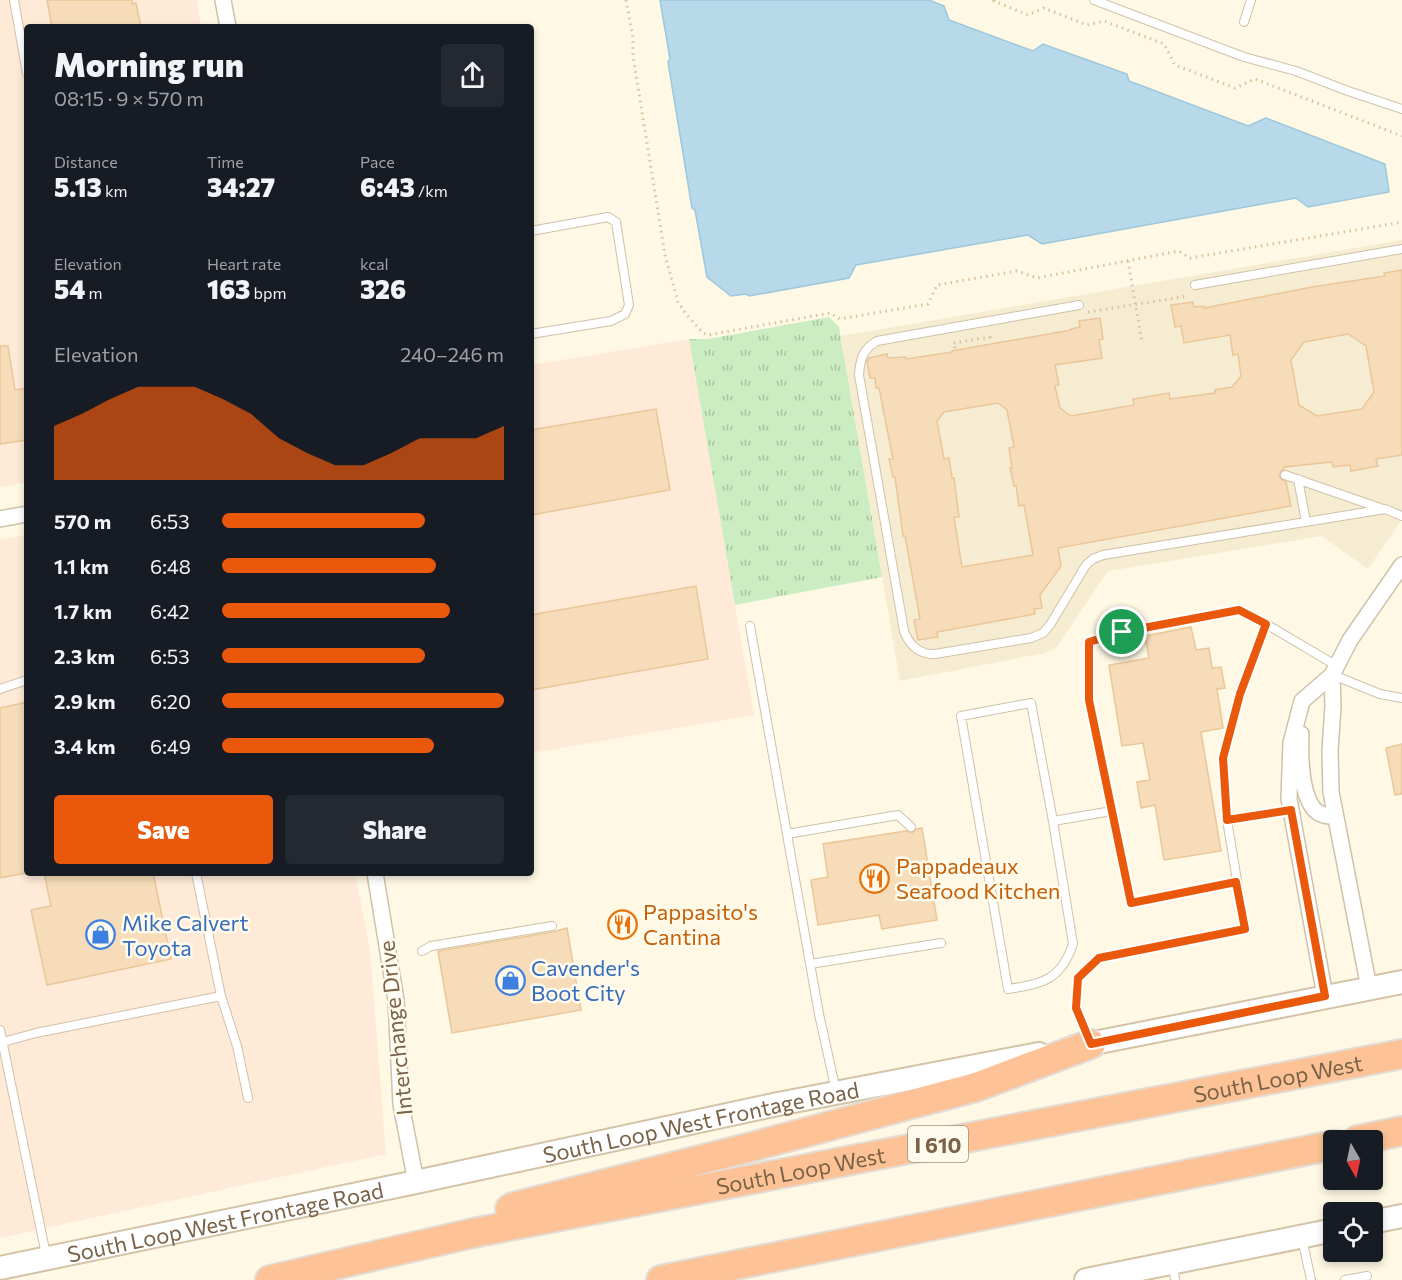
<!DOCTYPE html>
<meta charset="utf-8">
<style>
body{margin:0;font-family:Commissioner,sans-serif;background:#242831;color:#f1f3f6;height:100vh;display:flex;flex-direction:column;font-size:22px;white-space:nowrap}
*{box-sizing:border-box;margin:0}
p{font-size:20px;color:#9ea1a6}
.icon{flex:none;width:33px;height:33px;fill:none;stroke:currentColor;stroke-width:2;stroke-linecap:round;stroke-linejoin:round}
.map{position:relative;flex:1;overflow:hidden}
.panel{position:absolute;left:24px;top:24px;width:510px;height:852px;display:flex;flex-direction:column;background:#171b24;border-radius:6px;box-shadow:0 3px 9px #0003}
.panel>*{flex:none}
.needle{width:39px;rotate:171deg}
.fabs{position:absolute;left:1323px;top:1130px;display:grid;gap:12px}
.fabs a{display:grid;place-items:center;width:60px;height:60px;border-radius:6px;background:#171b24;box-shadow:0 3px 9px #0003;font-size:30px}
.pin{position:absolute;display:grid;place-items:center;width:51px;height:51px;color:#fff;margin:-26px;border:3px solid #fff;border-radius:50%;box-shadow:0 2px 6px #0007}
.round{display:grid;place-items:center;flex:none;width:63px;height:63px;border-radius:6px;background:#242831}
.summary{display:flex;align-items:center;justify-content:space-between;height:102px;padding:0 30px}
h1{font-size:33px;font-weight:800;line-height:45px}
.metrics{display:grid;grid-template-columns:repeat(3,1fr);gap:9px;height:102px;padding:6px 30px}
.metrics div{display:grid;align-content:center}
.metrics b{font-size:26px;font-weight:800}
.metrics small{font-size:16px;font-weight:400}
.metrics p{font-size:16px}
.chart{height:168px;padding:12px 30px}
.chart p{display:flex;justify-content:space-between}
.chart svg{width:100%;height:108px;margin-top:6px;fill:#ea580c;opacity:.7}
.primary-button{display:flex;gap:12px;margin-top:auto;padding:12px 30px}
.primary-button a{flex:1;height:69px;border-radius:6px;background:#ea580c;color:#fff;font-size:24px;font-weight:800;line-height:69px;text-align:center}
.primary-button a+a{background:#242831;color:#f1f3f6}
ul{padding:0 30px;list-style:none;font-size:20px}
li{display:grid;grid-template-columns:96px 72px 1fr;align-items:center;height:45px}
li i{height:15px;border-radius:8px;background:#ea580c}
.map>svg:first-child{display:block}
.residential{fill:#f6ecd2}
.commercial{fill:#ffead7}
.grass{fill:url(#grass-tufts)}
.water{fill:#b7d9e9;stroke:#9cc7dc;stroke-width:1.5}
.building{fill:#f6dcb9;stroke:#eac698;stroke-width:1.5;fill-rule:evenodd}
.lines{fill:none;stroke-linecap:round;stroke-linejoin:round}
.service-casing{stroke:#d0c1a9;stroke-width:10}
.minor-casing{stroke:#d0c1a9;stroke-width:18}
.secondary-casing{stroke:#d4c3a6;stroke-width:26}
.motorway-casing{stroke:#e2dcd7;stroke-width:32}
.path{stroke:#dbc09c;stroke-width:3;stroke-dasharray:1.5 4.5;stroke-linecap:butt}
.service{stroke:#fff;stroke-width:8}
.minor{stroke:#fff;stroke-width:15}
.secondary{stroke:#fff;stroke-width:22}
.motorway{stroke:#fdc396;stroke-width:28}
.route-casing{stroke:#fff;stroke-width:12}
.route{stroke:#ea580c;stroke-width:8}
.labels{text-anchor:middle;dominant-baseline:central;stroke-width:5;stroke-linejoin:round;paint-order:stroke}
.shield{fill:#fffbec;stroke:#a19078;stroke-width:1.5}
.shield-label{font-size:21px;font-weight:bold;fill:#796247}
.food-label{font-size:22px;fill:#c56008;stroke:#fffbec;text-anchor:start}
.shop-label{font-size:22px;fill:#366cbe;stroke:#fffbec;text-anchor:start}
.street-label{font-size:22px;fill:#796247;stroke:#fffbec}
</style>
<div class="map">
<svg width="1402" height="1280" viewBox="0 0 1402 1280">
<defs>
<pattern id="grass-tufts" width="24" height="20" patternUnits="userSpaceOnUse" patternTransform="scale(1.5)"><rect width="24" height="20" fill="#cbedc1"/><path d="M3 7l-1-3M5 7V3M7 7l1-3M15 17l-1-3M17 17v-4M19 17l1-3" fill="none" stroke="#aac39f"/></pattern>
</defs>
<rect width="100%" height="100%" fill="#fef8e4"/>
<!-- residential -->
<path class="residential" d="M 1402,240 L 1402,519 L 1368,569 L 1322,536 L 1108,571 L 1057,647 L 1045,653 L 900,681 L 841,336 Z"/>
<!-- commercial -->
<path class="commercial" d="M 0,0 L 197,0 L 201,27 L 27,27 L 27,482 L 0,487 Z
M 689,339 L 754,715 L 531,753 L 531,365 Z
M 27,535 L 27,873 L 355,873 L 370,950 L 386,1154 L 0,1238 L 0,540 Z"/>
<!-- grass -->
<path class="grass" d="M 829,317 L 839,327 L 882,577 L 735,605 L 689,339 L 708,339 Z"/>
<!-- water -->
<path class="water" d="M 660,0 L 929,0 L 944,6 L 949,20 L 1033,51 L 1043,44 L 1127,74 L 1129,81 L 1248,126 L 1266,118 L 1385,164 L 1389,192 L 1308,207 L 1296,198 L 1042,244 L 1028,235 L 856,265 L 849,278 L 749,296 L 746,294 L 731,296 L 707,277 L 695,210 L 692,208 L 668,62 L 670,59 Z"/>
<!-- building -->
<path class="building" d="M 47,0 L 132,0 L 132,4 L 136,3 L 141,27 L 52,27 Z
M 1402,270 L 1402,455 L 1376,459 L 1378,466 L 1351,471 L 1350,465 L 1333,467 L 1332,462 L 1284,467 L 1284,469 L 1281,471 L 1279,476 L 1281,479 L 1286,482 L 1291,506 L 1058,548 L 1061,566 L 1040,595 L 1042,608 L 1034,609 L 1035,614 L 937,632 L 938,637 L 918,640 L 914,620 L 920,619 L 905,536 L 903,536 L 895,477 L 893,477 L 889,459 L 893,459 L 879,388 L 876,388 L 875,378 L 870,378 L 867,362 L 869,358 L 887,354 L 888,358 L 906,357 L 906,359 L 952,352 L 952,351 L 1071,330 L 1071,329 L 1080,327 L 1079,321 L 1100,318 L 1103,339 L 1099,340 L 1102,358 L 1055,365 L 1059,385 L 1055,386 L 1060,408 L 1071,416 L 1134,405 L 1133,399 L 1169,393 L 1170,399 L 1215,393 L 1215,390 L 1232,387 L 1241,376 L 1238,354 L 1233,355 L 1230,335 L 1184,343 L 1181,326 L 1175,327 L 1171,305 L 1193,302 L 1194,307 L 1204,306 L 1204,308 L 1312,287 L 1385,276 L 1384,273 ZM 1348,334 L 1366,346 L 1374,392 L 1362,409 L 1317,416 L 1299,405 L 1291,360 L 1304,342 ZM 998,403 L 1007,410 L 1014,447 L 1009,448 L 1012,468 L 1010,468 L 1014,486 L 1016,486 L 1019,506 L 1024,505 L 1033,555 L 962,567 L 954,517 L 959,517 L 954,478 L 952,478 L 949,458 L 944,459 L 937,421 L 944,412 Z
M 0,346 L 8,346 L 15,390 L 27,388 L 27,440 L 0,444 Z
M 656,409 L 670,490 L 531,515 L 531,430 Z
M 696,586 L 708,659 L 531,690 L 531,615 Z
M 1191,627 L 1196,650 L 1209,648 L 1212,668 L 1221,667 L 1225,688 L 1217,689 L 1223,728 L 1201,732 L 1221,851 L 1164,860 L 1155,805 L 1141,808 L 1137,782 L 1150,780 L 1143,743 L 1122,746 L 1109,665 L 1149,658 L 1145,636 Z
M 27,702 L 27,873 L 0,878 L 0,708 Z
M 1402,744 L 1402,794 L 1395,795 L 1386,748 Z
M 922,828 L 937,920 L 882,929 L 879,915 L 818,925 L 811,880 L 828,877 L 823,844 L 906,831 L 912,833 L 916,829 Z
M 44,873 L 153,873 L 171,959 L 47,985 L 31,910 L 51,906 Z
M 567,928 L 581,1010 L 452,1033 L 438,951 L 553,932 Z"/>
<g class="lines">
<defs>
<path id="service" d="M 14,0 L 27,73
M 1094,0 L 1244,57 L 1296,71 L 1348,91 L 1402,109
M 1244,22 L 1251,0
M 531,231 L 608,217 L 616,222 L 629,305 L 625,314 L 611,321 L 531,334
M 1195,285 L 1402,249
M 1079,305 L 877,341 C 863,349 860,359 859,375 L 904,631 C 909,645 920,655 935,654 L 1031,638 L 1043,633 L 1050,625 L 1086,565 L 1093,559 L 1103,555 L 1385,509 L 1402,516
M 1285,475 L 1383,509
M 1298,479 L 1306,522
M 750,626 L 819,1014 L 836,1091
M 1333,675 L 1380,694 L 1402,698
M 0,689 L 27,680
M 1227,820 L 1223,758 L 1240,694 L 1266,624 L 1337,666
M 1053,821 L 1031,703 L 961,716 L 1008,989 C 1042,984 1061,980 1073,944 L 1053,821 L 1112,811
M 787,834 L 898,815 L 911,827
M 1236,882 L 1131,903 L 1089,700 L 1089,642 L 1121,632 L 1239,610 L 1266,624
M 422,951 L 431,946 L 552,926
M 810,964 L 941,943
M 221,996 L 237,1046 L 248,1098
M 0,1030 L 46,1255
M 1089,1040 L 1076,1008 L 1078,978 L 1099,958 L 1245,929 L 1227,820 L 1291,810
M 3,1042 L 36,1033 L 221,996 L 196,873
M 1302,1238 L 1311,1280
M 1173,1264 L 1175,1280
M 1345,1280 L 1367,1276"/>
<path id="minor" d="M 223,0 L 228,27
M 0,519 L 27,514
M 1332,675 L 1333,706 L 1330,751 L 1331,792 L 1369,988
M 1301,734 C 1300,754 1300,805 1321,814 C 1325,816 1331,816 1335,817
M 375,873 L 396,1000 L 401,1104 L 416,1182
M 1325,996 L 1289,799 L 1291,743 L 1302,701 L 1332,675 L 1350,640 L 1402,565"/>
<g id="secondary">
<path d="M 1074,1047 L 1402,982"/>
<path d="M 1372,1222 L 1402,1216"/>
<path id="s1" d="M 0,1268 L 416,1182 L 778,1104 L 1039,1054"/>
<path d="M 1086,1280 L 1334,1230"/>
</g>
<g id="motorway">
<path d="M 1358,1140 L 1402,1131"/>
<path d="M 510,1209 L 513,1207 L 751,1147 L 976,1087 L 1091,1044"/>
<path id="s2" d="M 270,1280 L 473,1233 L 1402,1054"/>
<path d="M 661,1280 L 1334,1145"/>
</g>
</defs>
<!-- service casing -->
<use href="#service" class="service-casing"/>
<!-- minor casing -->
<use href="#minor" class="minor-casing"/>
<!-- secondary casing -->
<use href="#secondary" class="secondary-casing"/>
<!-- motorway casing -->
<use href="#motorway" class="motorway-casing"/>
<!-- path -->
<path class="path" d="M 626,0 L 633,38 L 633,56 L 665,255 L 678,302 L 686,314 L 703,333 L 708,335 L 830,313 L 840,319 L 928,304 L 937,285 L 1017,271 L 1037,278 L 1179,251 L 1190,258 L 1402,222
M 994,0 L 994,1 L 1028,15 L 1044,8 L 1087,25 L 1104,21 L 1164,44 L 1175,65 L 1235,88 L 1255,79 L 1402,136
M 1128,261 L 1142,342
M 1088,312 L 1188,296
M 955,348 L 953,343 L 990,337 L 989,334"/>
<!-- service -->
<use href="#service" class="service"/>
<!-- minor -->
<use href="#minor" class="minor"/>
<!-- secondary -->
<use href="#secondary" class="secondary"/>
<!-- motorway -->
<use href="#motorway" class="motorway"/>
</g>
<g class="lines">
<defs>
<path id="route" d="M 1239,610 L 1266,624 L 1240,694 L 1223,758 L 1227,820 L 1291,810 L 1325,996 L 1091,1044 L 1076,1008 L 1078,978 L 1099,958 L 1245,929 L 1236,882 L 1131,903 L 1089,700 L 1089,642 L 1122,632 Z"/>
</defs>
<!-- route casing -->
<use href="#route" class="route-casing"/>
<!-- route -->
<use href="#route" class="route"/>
</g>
<!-- icons -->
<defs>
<symbol id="restaurant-ring" viewBox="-11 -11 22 22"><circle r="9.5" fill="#fffbec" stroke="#e8710a" stroke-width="1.5"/><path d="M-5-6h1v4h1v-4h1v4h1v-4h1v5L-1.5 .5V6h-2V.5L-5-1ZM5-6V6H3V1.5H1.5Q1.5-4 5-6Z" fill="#e8710a"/></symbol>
<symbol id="shop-ring" viewBox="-11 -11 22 22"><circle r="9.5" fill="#fffbec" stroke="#3f7fe0" stroke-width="1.5"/><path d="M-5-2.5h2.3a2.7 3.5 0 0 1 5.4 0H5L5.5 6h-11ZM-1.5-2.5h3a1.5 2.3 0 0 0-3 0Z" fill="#3f7fe0"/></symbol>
</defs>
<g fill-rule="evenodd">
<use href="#restaurant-ring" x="858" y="862" width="33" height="33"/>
<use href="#restaurant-ring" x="606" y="908" width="33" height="33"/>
<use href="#shop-ring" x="84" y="918" width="33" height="33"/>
<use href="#shop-ring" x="494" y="964" width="33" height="33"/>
</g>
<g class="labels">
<!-- shield labels -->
<rect class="shield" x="908" y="1126" width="60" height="36" rx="4.5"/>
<g class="shield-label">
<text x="938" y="1144">I 610</text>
</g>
<!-- food labels -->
<g class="food-label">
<text x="896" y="865">Pappadeaux<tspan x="896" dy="25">Seafood Kitchen</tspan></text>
<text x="643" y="911">Pappasito's<tspan x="643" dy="25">Cantina</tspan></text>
</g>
<!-- shop labels -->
<g class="shop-label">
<text x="122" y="922">Mike Calvert<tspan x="122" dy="25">Toyota</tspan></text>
<text x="531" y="967">Cavender's<tspan x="531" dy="25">Boot City</tspan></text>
</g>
<!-- street labels -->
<g class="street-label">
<text transform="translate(395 1028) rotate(-96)">Interchange Drive</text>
<text stroke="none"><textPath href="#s2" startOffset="1028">South Loop West</textPath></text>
<text stroke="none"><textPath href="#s1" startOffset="716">South Loop West Frontage Road</textPath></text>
<text stroke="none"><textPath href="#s2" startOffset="542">South Loop West</textPath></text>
<text stroke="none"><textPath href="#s1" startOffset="230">South Loop West Frontage Road</textPath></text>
</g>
</g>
</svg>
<div class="fabs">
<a><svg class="needle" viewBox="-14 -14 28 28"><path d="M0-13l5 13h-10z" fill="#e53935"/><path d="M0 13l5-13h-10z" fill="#9ea1a6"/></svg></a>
<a><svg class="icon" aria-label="locate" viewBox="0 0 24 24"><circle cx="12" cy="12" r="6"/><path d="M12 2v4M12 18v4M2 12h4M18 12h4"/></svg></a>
</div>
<div class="pin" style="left:1122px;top:632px;background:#1e9e55"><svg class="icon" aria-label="arrive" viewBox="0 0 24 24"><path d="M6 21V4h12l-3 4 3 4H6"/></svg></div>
<section class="panel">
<div class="summary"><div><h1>Morning run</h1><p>08:15 · 9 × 570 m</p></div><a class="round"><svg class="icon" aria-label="share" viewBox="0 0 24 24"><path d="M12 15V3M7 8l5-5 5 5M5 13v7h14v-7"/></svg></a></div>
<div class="metrics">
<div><p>Distance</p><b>5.13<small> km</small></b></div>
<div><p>Time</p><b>34:27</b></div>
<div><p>Pace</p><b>6:43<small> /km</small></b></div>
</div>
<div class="metrics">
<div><p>Elevation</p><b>54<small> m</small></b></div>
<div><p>Heart rate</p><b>163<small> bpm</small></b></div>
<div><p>kcal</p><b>326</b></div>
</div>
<div class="chart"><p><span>Elevation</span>240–246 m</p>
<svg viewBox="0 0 160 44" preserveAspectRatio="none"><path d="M0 44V22L10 17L20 11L30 6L40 6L50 6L60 11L70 17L80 27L90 33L100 38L110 38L120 33L130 27L140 27L150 27L160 22V44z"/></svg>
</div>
<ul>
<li><b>570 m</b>6:53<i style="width:72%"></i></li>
<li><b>1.1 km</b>6:48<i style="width:76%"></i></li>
<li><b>1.7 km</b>6:42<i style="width:81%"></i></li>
<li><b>2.3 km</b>6:53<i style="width:72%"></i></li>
<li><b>2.9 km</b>6:20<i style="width:100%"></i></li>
<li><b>3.4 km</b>6:49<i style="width:75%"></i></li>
</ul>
<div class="primary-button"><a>Save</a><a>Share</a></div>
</section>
</div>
